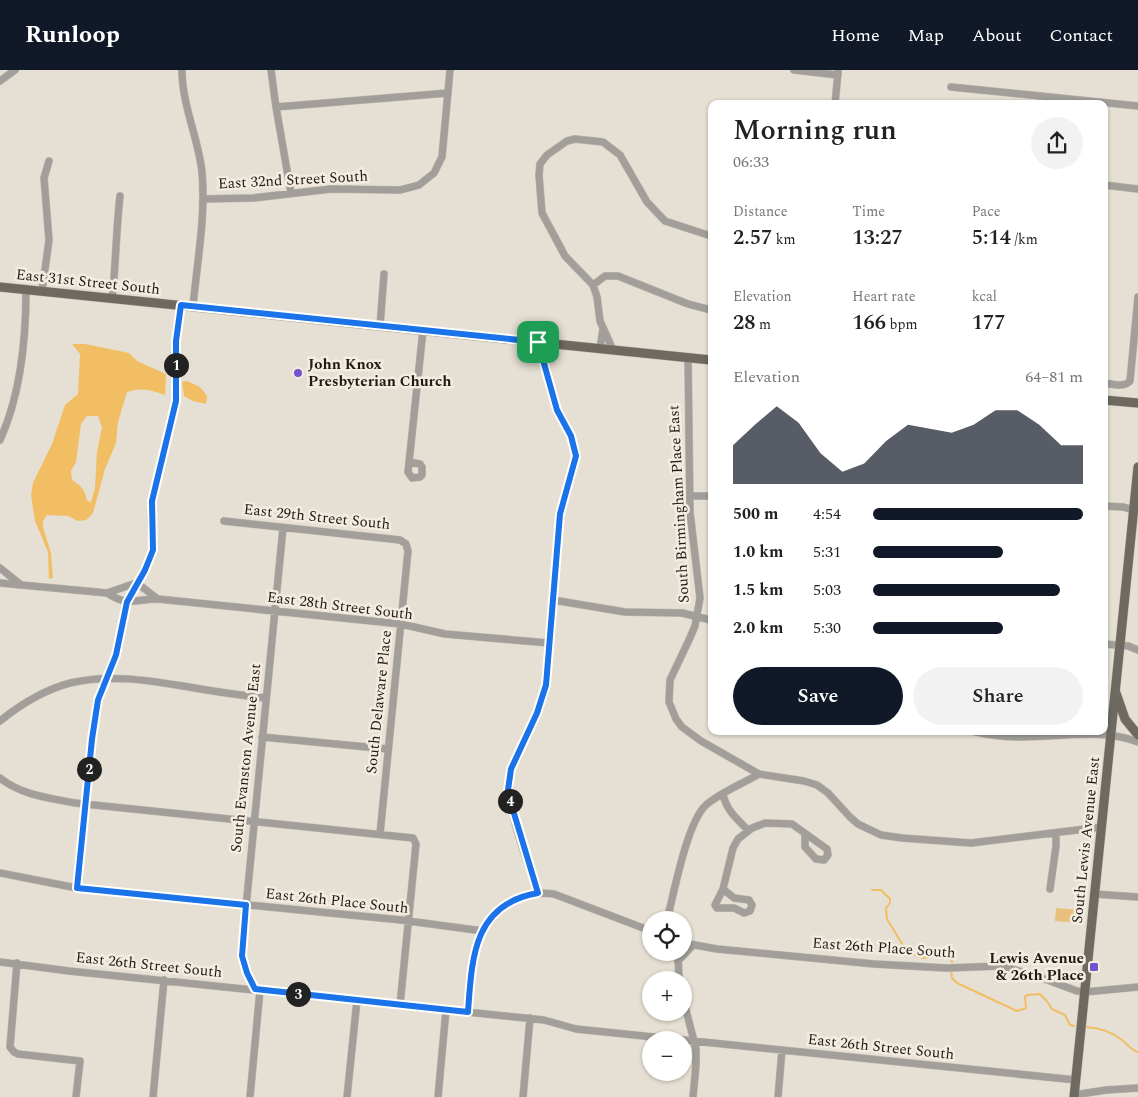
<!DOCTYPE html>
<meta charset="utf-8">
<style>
body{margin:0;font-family:Spectral,serif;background:#f2f2f2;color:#222;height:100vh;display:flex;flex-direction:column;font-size:19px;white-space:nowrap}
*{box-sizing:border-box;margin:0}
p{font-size:16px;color:#767676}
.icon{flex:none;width:28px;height:28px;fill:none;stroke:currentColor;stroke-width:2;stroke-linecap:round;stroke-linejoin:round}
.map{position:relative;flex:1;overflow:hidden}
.panel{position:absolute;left:708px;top:30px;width:400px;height:635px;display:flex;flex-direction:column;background:#fff;border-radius:10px;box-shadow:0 1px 4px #0004}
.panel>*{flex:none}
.fabs{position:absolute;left:642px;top:841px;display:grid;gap:10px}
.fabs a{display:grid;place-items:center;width:50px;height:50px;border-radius:50%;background:#fff;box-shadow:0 1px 4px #0004;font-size:25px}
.pin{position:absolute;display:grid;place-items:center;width:42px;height:42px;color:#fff;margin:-21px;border-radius:10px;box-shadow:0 2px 8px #0006}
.km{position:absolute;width:25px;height:25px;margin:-12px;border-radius:50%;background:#222;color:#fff;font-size:14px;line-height:25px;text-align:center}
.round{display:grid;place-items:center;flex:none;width:52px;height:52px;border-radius:26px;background:#f2f2f2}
.headline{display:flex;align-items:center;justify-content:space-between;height:85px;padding:0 25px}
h1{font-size:28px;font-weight:600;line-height:38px}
.figures{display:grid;grid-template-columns:repeat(3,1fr);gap:8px;height:85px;padding:5px 25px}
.figures div{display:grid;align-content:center}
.figures b{font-size:21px;font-weight:600}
.figures small{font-size:14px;font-weight:400}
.figures p{font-size:14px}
.chart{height:140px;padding:10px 25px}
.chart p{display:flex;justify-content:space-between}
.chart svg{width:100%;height:90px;margin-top:5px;fill:#111827;opacity:.7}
.cta{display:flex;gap:10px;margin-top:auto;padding:10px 25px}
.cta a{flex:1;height:58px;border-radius:30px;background:#111827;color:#fff;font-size:20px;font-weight:600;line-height:58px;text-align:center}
.cta a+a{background:#f2f2f2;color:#222}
ul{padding:0 25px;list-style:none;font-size:16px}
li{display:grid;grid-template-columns:80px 60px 1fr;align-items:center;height:38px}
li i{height:12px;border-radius:6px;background:#111827}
header{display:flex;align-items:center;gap:30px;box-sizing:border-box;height:70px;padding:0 25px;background:#111827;color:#fff}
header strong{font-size:24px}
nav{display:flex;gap:28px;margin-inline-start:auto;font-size:18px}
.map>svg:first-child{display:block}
.green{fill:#e8c07c}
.water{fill:#f1be64;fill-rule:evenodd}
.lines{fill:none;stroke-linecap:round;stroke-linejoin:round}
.stream{stroke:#f1be64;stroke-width:2}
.minor-casing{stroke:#c2bcb1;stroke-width:8}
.major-casing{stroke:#c2bcb1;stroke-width:10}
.minor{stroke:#a29f9a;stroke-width:7}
.major{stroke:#6f6a61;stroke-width:9}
.route-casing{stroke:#fff;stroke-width:10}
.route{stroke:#1a73e8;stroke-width:6}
.poi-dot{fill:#7154ce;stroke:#f4ece0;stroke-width:2}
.labels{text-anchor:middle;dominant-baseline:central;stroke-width:5;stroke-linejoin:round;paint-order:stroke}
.street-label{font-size:15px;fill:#1f1c18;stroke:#f4ece0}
.poi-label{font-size:15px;font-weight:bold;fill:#1f1c18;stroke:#f4ece0;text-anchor:start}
</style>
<header>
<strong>Runloop</strong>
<nav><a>Home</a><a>Map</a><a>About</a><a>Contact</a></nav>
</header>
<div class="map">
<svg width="1138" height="1027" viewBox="0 0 1138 1027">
<rect width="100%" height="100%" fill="#e6dfd3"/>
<!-- green -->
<path class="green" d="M 1056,838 L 1083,840 L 1082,853 L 1055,851 Z"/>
<!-- water -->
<path class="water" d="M 72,274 L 85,274 L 129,283 L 137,291 L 166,304 L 165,325 C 151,320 141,317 127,322 L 118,352 L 116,373 L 105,399 L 93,443 L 86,450 L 78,451 L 68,446 L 47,445 L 43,451 L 43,457 L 51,483 L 53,508 L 49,509 L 48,482 L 35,451 L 31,425 L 33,413 L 52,374 L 65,335 L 78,324 L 80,284 ZM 87,346 L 98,346 L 102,357 L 97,382 L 95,418 L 91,432 L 87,431 C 85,419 81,416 72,410 L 71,401 L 76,392 L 81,354 Z
M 187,311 L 200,317 L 207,326 L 206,334 L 193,331 L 184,326 L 182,312 Z"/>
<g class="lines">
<!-- stream -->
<path class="stream" d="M 872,820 L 881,820 L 890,829 L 890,833 L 886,838 L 887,849 L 907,882 L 923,888 L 945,884 L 950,886 L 952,892
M 951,900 L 952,908 L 957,913 L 1017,941 L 1026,938 L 1025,927 L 1027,925 L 1040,924 L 1046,930 L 1052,939 L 1065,945 L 1070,955 L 1074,956
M 1087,957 C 1100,958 1112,962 1122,970 C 1127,974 1131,980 1138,982"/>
<defs>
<path id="minor" d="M 182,0 C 182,35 198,67 202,102 C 206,146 197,192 193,237
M 271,0 L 276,37 L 291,123
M 794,0 L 838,5
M 0,11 L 15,0
M 951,17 L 1138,36
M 835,34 L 838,2
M 276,37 L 448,23
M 1104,115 L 1138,119
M 203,129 L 253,128 L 331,119 L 400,120 L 419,115 L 434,103 L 442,87 L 450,0
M 711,166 L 665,151 L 647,132 L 620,85 L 603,72 L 575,69 L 567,71 L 547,85 L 540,94 L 539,105 L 542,143 L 565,186 L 593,215 L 605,206 L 618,206 L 688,234 L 711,240
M 593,215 L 597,227 L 600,251 L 613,280
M 42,221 L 49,170 L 44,108 L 49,91
M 112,229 C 116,194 116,160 120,126
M 380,256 L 384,204
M 538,272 L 557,340 L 571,366 L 576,386 L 560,444 L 546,615 L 537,643 L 511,699 C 503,733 527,789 538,823
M 600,278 L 603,259
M 688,287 L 690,442 L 700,528 L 695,556 L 689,570 L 670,610 L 669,632 L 676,649 L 682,657 L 701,671 L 759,704 L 804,711 L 817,715 L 828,723 L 850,747 L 858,754 L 881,765 L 902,768 L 971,773 L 1101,757
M 1104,313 C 1112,314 1124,318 1130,311 L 1138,227
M 0,370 C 21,324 26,271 26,220
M 409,392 L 420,394 L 422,397 L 422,405 L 420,407 L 412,408 L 408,402 L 423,260
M 690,426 L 711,426
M 1104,436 L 1123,437 L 1138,441
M 224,451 L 400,470 L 406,474 L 408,481 L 380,764
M 0,498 L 20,514
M 0,513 L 107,523 L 136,513 C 145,518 150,524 158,529
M 107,523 C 128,537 136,529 158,529 L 401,554 L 445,564 L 549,573
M 553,530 L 625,542 L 682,543 L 711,550
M 1104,574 L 1128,576 L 1138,580
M 0,651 C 21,634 44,620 70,613 C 108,604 146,610 183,616 C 211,621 238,625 266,628
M 972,661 C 988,665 1005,667 1022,667 C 1061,667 1100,658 1138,672
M 262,667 L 388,679
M 0,708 C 21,725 50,728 75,733 L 413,768 L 416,774 L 400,935
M 723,724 C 726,740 737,749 748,760
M 0,803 L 77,818 L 401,850 L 483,861
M 77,818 L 92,669 L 98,630 L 116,585 L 127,532 L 145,500 L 153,481 L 151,449 L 152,431 L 176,331 L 176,271 L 181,235
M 723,819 L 734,828 L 749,830 L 752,835 L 750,841 L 744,843 L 734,838 L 717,838 L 715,835 L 723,819 L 733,778 L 738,769 L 752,758 L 765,753 L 792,754 L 827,779 L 828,785 L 824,790 L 816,789 L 805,777 L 805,764
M 1050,819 L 1056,776 L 1056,763
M 1094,824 L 1138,827
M 667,850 C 674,823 687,752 706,735 C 721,722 742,714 759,704
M 684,873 L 717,879 L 874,894 L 946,898 L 1001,896 L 1034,905 L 1077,921 L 1085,922 L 1138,917
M 678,882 L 679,910
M 678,891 L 693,875
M 0,892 L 69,901 L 544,950 L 576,959 L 683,970
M 17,893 L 10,977 L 14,982 L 18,984 L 80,991 L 76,1027
M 255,919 L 244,894 L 242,878 L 283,458
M 684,932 L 696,979 L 696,995 L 693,1027
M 468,942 C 470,920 470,898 476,877 C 486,842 518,819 554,824 L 651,861
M 684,970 L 1076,1010
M 1074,1025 L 1106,1020 L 1138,1018
M 153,1027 L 164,910
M 250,1027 L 260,920
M 347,1027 L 357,930
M 438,1027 L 446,940
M 523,1027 L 530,948
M 778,1027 L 782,980"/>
<path id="major" d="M 0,217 L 711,290
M 1104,330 L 1138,333
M 1116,623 L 1125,649 L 1138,665
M 1074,1027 L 1138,397"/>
</defs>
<!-- minor casing -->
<use href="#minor" class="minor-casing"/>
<!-- major casing -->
<use href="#major" class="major-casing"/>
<!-- minor -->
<use href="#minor" class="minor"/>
<!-- major -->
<use href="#major" class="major"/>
</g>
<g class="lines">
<defs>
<path id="route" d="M 181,235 L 538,272 L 557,340 L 571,366 L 576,386 L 560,444 L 546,615 L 537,643 L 511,699 L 508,720 L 510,730 L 538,823 C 473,834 472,888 468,942 L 255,919 L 247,903 L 242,886 L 246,835 L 77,818 L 92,669 L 98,630 L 116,585 L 127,532 L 145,500 L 153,480 L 152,431 L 176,331 L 176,271 Z"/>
</defs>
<!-- route casing -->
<use href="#route" class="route-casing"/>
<!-- route -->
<use href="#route" class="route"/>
</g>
<!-- markers -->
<g class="poi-dot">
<circle cx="298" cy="303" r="5"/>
<rect x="1089" y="892" width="10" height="10" rx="2.5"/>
</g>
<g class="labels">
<!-- street labels -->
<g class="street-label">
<text transform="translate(293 110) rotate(-3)">East 32nd Street South</text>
<text transform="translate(88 212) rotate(6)">East 31st Street South</text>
<text transform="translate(679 434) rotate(-93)">South Birmingham Place East</text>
<text transform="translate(317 447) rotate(6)">East 29th Street South</text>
<text transform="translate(340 536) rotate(7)">East 28th Street South</text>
<text transform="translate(379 632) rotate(-84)">South Delaware Place</text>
<text transform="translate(246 688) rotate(-84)">South Evanston Avenue East</text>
<text transform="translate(1086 770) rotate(-84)">South Lewis Avenue East</text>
<text transform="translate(337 831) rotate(6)">East 26th Place South</text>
<text transform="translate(884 878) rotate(4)">East 26th Place South</text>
<text transform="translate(149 895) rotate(6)">East 26th Street South</text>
<text transform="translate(881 977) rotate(6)">East 26th Street South</text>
</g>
<!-- poi labels -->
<g class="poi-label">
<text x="308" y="294">John Knox<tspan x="308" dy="17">Presbyterian Church</tspan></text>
<text x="1084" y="888" text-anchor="end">Lewis Avenue<tspan x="1084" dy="17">&amp; 26th Place</tspan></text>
</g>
</g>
</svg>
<div class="fabs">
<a><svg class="icon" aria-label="locate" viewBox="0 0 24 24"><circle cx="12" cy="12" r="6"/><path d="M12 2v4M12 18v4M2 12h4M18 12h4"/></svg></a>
<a>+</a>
<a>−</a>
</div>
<div class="pin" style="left:538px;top:272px;background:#1e9e55"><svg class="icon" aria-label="arrive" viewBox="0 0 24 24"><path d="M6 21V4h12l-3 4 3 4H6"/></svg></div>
<b class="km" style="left:176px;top:295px">1</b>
<b class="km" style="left:89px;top:699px">2</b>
<b class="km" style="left:298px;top:924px">3</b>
<b class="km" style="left:510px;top:731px">4</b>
<section class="panel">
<div class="headline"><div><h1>Morning run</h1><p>06:33</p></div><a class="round"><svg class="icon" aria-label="share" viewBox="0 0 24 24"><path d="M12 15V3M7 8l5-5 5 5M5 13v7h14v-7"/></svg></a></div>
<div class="figures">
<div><p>Distance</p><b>2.57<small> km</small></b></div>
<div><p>Time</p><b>13:27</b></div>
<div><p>Pace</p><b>5:14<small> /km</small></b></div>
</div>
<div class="figures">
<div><p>Elevation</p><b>28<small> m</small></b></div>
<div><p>Heart rate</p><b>166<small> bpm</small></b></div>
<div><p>kcal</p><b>177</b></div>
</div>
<div class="chart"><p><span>Elevation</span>64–81 m</p>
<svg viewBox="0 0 160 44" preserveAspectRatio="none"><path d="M0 44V25L10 15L20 6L30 14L40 29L50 38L60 34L70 23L80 15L90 17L100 19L110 15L120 8L130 8L140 15L150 25L160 25V44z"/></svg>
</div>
<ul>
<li><b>500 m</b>4:54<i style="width:100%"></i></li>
<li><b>1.0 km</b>5:31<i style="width:62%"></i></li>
<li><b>1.5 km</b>5:03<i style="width:89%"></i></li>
<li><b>2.0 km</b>5:30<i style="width:62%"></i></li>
</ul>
<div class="cta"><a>Save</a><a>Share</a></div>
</section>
</div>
